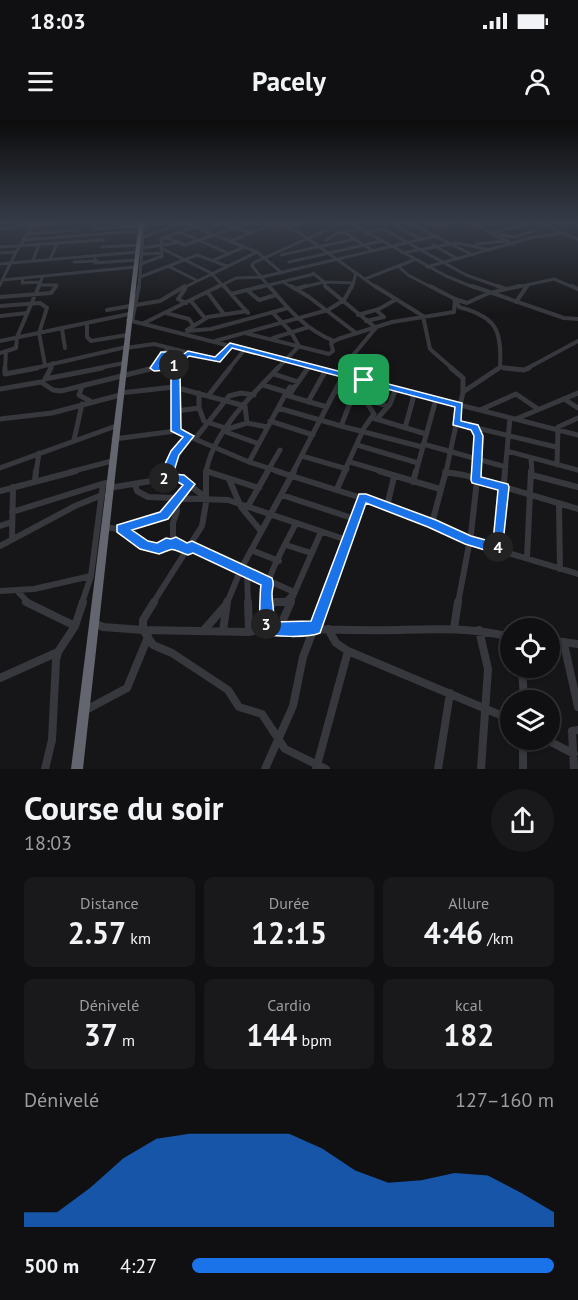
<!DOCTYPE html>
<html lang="fr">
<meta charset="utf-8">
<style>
body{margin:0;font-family:"PT Sans",sans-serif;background:#19191b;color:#f1f3f6;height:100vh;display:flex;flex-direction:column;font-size:22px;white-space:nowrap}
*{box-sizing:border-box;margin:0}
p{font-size:20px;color:#9c9d9f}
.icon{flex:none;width:33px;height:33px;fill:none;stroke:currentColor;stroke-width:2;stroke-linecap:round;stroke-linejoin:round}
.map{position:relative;height:649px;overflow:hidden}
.details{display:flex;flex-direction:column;background:#101012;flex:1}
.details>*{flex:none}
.tools{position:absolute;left:500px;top:498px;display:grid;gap:12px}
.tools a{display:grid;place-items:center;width:60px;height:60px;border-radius:50%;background:#101012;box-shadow:0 2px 4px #0004,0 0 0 2px #303032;font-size:30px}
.pin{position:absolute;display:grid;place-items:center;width:51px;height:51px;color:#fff;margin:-26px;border-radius:12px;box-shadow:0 3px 9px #0006}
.km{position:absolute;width:30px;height:30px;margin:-15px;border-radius:50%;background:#222;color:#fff;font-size:16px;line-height:30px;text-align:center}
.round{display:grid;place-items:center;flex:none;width:63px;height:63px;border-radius:32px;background:#19191b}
.headline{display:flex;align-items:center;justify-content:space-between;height:102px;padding:0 24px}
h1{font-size:33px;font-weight:700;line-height:45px}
.figures{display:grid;grid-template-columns:repeat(3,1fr);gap:9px;height:102px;padding:6px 24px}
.figures div{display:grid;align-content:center;border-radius:9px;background:#19191b;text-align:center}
.figures b{font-size:30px;font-weight:700}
.figures small{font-size:16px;font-weight:400}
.figures p{font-size:16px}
.chart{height:168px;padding:12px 24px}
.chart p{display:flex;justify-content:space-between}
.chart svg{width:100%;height:108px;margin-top:6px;fill:#1a73e8;opacity:.7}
ul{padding:0 24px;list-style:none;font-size:20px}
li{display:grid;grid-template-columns:96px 72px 1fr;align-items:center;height:45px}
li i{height:15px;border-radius:8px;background:#1a73e8}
.status{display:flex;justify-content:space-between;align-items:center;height:42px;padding:0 30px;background:#101012;direction:ltr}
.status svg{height:16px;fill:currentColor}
header{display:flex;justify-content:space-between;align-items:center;height:78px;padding:0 24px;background:#101012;font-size:27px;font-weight:700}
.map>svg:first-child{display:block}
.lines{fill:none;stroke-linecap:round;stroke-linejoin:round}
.minor-far4{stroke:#37383d;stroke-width:3}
.minor-far3{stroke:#37383d;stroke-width:4}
.minor-far2{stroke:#37383d;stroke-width:5}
.minor-far1{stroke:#37383d;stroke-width:6}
.minor{stroke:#37383d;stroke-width:8}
.highway{fill:#63666e;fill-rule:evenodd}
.route{fill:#1a73e8;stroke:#fff;stroke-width:1.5;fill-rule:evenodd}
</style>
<div class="status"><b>18:03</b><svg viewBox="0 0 49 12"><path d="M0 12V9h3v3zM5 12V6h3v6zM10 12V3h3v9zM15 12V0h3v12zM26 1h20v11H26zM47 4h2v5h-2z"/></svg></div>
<header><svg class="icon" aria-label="menu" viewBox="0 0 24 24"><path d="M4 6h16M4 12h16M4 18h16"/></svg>Pacely<svg class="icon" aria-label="person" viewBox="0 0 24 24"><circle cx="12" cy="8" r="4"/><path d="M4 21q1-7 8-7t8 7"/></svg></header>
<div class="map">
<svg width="578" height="649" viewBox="0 0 578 649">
<rect width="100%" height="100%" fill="#161618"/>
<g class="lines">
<!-- minor-far4 -->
<path class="minor-far4" d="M 185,103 L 257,132 L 282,153
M 224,103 L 250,113
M 280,103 L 300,113 L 377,168
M 350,103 L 446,156 L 475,168
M 393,103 L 410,103
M 410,103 L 435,116
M 430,103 L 440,107 L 448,104
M 471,103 L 513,124
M 539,103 L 578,119
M 557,103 L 565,103
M 573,103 L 578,105
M 0,104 L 6,103
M 396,106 L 422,120
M 290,107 L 300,103
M 0,109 L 55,103
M 94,109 L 140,106
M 202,111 L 223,103
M 180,112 L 230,134
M 344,112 L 373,131
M 366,112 L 383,109 L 466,155 L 503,168
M 492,113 L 524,105
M 28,114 L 78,110
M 500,115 L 515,117 L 536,110
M 165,117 L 185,125 L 249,103
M 140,118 L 183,103
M 24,120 L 140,111
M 326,120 L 336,114 L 361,108
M 229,122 L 275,103
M 476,124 L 508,121
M 433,125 L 458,139
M 0,127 L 104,120
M 102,127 L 138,125
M 142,128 L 176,123
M 161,128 L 211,153 L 225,168
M 0,133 L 16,132
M 402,133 L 457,123 L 490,130
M 142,134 L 161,133
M 95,135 L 95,143 L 136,140
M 281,135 L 355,119
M 162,137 L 161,119 L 193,107
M 50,139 L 57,124
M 33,140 L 39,125
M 214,140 L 244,127
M 414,140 L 398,146 L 408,155 L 433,168
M 74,142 L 97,141
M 289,142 L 382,121
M 0,144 L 137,132
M 141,144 L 162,136
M 168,146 L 196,160
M 427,147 L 534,117 L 562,113
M 313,153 L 324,162 L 326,168
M 140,157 L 197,135 L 227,146
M 23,158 L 135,147
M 365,159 L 398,146
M 2,160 L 23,158 L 22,163
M 283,162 L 293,168
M 22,163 L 40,162
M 0,165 L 16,132 L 34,103
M 39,165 L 57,165 L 55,168
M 38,168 L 43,156
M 139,168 L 144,103
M 183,168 L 257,132
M 216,168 L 236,158 L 262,157 L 435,116 L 473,135
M 257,168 L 314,154
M 270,168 L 252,146 L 253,143 L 342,103
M 300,168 L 324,162 L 354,163
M 352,168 L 356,153
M 513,168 L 554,159 L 575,168
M 526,168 L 528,165"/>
<!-- minor-far3 -->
<path class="minor-far3" d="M 224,166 L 231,174 L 263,166
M 269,166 C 288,189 306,210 334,221
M 291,166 L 309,177 L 356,213
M 325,166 L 376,208
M 375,166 L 423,196 L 430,229 L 453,249
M 430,166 L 455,179 L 459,187 C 496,197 502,209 500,247
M 472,166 L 564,198 L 578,199
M 498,166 L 506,169
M 572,166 L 578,169
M 185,169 L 178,179 L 186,183
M 295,169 L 306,166
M 248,171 L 259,180 L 276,175
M 208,173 L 223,193
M 231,174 L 248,193
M 0,177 L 51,173 L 56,166
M 191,181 L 204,197
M 516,182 L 527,166
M 136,185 L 160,181 L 185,166
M 0,186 L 40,183 L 47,188 L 39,213 L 45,245
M 107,190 L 130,186
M 272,192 L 291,212 L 299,226 L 277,249
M 166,193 L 189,199 L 193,205
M 358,195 L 379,189 L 395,180
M 0,196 L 27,193
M 128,200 L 320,249
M 132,201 L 139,166
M 366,201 L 384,197 L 376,190
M 144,203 L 219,166
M 87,204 L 87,217 L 91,221 L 127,215
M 62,209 L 65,228
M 187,210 L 208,197 L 247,191
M 187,211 L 211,209 L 288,188
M 245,213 L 329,234 L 333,231 L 331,223 L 338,219 L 392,202 L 454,192 L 455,179 L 467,183 L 489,173 L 520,166
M 273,218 L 309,207
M 0,221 L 129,194
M 215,221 L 328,190 L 344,180 L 352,166
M 126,228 L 154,224 L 217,240 L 230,226
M 0,233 L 16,228 L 17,217 L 39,166
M 164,234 L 178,242
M 154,248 L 168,228
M 5,249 L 6,231
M 31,249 L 126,227
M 50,249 L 53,243
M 94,249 L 124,243
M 147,249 L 171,247
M 173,249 L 171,247 L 187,233
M 229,249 L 245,229
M 307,249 L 309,246
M 346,249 L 354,234 L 375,209
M 498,249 L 500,247 L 516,249
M 526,249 L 578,221"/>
<!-- minor-far2 -->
<path class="minor-far2" d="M 5,248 L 5,254 L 37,248
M 171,248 L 176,253 L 176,311
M 314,248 L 578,315
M 451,248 L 463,258 L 463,272
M 504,248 L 524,250 L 529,248
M 274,254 L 298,262
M 45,259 L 102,248
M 45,259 L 51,248
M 263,265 L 286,272
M 82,266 L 79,275 L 90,281
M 290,267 L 294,268 L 289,276 L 285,275 Z
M 294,268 L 308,248
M 0,269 L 41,262 L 53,270 L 61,271 L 154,248
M 120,273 L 174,267 L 245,286 L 247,303
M 199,273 L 199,288 L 204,301 L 228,309 L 247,303 L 267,307
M 208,276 L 230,248
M 289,276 L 327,287
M 364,279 L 388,286
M 564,279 L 578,288
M 308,282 L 326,250
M 278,288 L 341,306 L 353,276 L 335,271
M 480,290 L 516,274 L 538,289
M 176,291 L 199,288
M 373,298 L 426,314
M 0,299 L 52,293 L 120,275
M 377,299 L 390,284 L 396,268
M 516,299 L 578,273
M 270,301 L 313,315
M 456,303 L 556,327
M 341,306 L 422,327
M 405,308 L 413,279 L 412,272
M 475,308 L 479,320 L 478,352
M 226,312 L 259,324
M 114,319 L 176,311 L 249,342 L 281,352
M 195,319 L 229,276 L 241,273 L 254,275
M 74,320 L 82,284
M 423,324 L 506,347
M 357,325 L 418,343
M 507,331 L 578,350
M 302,336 L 347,349
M 531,339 L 532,352
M 249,342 L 285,275
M 350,342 L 384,352
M 557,345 L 558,307 L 578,298
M 0,348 L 116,306
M 206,351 L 210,352
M 36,352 L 39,333
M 70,352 L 112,341
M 168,352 L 174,334 L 189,316
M 206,352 C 213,312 251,276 278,248
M 267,352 L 280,330
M 293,352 L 347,248
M 344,352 L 364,308 L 374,294 L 365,280 L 353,276
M 416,352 L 436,279
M 446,352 L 463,272 L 499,248
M 505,352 L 510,298"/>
<!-- minor-far1 -->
<path class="minor-far1" d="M 206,351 L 259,368
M 276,351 L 387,386 L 469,421 L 578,454
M 379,351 L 440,369
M 445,352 L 464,355 L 578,389
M 532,355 L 578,367
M 164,359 L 169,351
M 229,359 L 241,387 L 261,411
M 35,361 L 36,351
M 413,362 L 416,351
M 135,364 L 137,371 L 148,377 L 228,380 L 347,420
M 109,368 L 175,357 L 180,358 L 205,377
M 337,369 L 345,351
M 0,371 L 76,351
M 282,375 L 355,399
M 559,383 L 560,449
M 248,386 L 268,351
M 387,386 L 394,357
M 12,392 L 105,363
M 432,403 L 446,351
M 0,406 L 12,402
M 104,407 L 119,409 L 164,396 L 176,378 L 186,372 L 189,364
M 121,409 L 145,425 L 159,429 L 166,423 L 172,425 L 176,423 L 188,430
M 12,419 L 13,367
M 173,424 L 173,403 L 177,391 L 176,378
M 286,425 L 311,433
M 0,426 L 75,386 L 102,375
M 192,426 L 294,472
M 498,429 L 505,351
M 251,430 L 279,441
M 527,438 L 531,351
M 247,452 L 248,483
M 0,471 L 34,469 L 91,456
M 19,473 L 29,483
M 82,483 L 91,456 L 103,364
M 153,483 L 202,406 L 206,383 L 206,351
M 227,483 L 241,449 L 294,351
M 267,483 C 262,461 286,424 296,403
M 273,483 L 284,483 L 293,474
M 290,483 L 321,412
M 323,483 L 363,377
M 458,483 L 471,414 L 478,351"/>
<!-- minor -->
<path class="minor" d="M 26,482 L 75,506
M 154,482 L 143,500 L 143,510 L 249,512 L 265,508 C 308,509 352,511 395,510 C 434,509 471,507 510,517
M 248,482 L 249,512
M 266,482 L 268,489 L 274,482 L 285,482
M 94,503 L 103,507 L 143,510 L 153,525 L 172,533 L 228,570 L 239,587 L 262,594 L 285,629 L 326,649
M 265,508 L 268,489
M 454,508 L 458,482
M 279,509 L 291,482
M 328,509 L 336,523 L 348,531 L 510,599
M 479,510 L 488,549 L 481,649
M 203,511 L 226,485
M 223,511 L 227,482
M 549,520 L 578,524
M 564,524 L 578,587
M 522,548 L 524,580
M 0,558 L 58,532
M 84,591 L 127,568 L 148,517
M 523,620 L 523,649
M 547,620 L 574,634
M 45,649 L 52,620 L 56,540 L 58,532 L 75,506 L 83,482
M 265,649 L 293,586 L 303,537 L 324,482
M 316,649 L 348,531
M 438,649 L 450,573
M 574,649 L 572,611 L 578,610"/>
<!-- highway -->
<path class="highway" d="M 139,103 L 143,103 L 83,649 L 71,649 Z"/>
</g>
<!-- sky -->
<linearGradient id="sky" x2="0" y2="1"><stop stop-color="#0c0c0d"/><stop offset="0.53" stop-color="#363c48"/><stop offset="1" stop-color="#363c48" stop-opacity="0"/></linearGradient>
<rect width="578" height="194" fill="url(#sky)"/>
<!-- route -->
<path class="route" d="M 230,223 L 462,283 L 461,301 L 478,305 L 483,316 L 481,357 L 508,364 L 509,367 L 502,432 L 498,434 L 465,424 L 428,407 L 366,383 L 320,513 C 309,518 272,517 260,513 C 259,509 260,470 261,465 L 193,433 L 188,435 C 170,429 177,427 159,434 L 140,429 L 117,412 L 117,405 L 160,392 L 183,365 L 178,362 L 164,363 L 158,359 L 171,331 L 183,317 L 171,311 L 171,253 L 169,250 L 154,251 L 150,248 L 161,232 L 166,232 L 177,239 L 188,231 L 215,237 ZM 232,228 L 455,287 L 453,305 L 471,310 L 474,316 L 471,360 L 472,363 L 498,370 L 493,422 L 471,416 L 436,400 L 366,374 L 359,374 L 311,501 L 273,502 C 275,491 272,484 272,474 C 272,467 275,465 272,458 L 192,421 L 187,423 L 176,417 L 171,419 L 166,418 L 157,423 L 148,421 L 132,410 L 168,399 L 195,364 L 184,355 L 173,354 L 179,335 L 194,316 L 181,309 L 180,253 L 176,247 L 189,236 L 220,242 ZM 165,238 L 172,242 L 160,245 Z"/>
</svg>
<div class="tools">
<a><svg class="icon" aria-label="locate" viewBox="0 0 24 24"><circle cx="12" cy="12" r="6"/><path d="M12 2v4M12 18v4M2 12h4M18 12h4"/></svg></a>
<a><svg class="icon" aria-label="layers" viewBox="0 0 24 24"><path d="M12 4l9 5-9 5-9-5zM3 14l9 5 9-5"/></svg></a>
</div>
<div class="pin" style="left:364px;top:260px;background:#1e9e55"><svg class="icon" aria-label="arrive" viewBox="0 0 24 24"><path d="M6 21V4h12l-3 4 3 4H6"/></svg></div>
<b class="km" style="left:174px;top:245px">1</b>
<b class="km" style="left:164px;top:358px">2</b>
<b class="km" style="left:266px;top:504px">3</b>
<b class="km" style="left:498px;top:427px">4</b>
</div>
<section class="details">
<div class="headline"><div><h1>Course du soir</h1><p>18:03</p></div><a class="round"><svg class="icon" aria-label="share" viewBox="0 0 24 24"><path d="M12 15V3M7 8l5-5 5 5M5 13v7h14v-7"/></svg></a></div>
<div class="figures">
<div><p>Distance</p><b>2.57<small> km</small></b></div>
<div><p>Durée</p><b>12:15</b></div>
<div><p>Allure</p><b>4:46<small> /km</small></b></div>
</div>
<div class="figures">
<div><p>Dénivelé</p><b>37<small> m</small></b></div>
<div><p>Cardio</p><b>144<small> bpm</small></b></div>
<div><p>kcal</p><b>182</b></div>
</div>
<div class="chart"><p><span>Dénivelé</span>127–160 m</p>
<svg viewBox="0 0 160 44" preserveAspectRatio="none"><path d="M0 44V38L10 38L20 28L30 16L40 8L50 6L60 6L70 6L80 6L90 12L100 21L110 26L120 25L130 22L140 23L150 30L160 38V44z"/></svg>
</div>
<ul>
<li><b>500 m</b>4:27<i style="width:100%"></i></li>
</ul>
</section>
